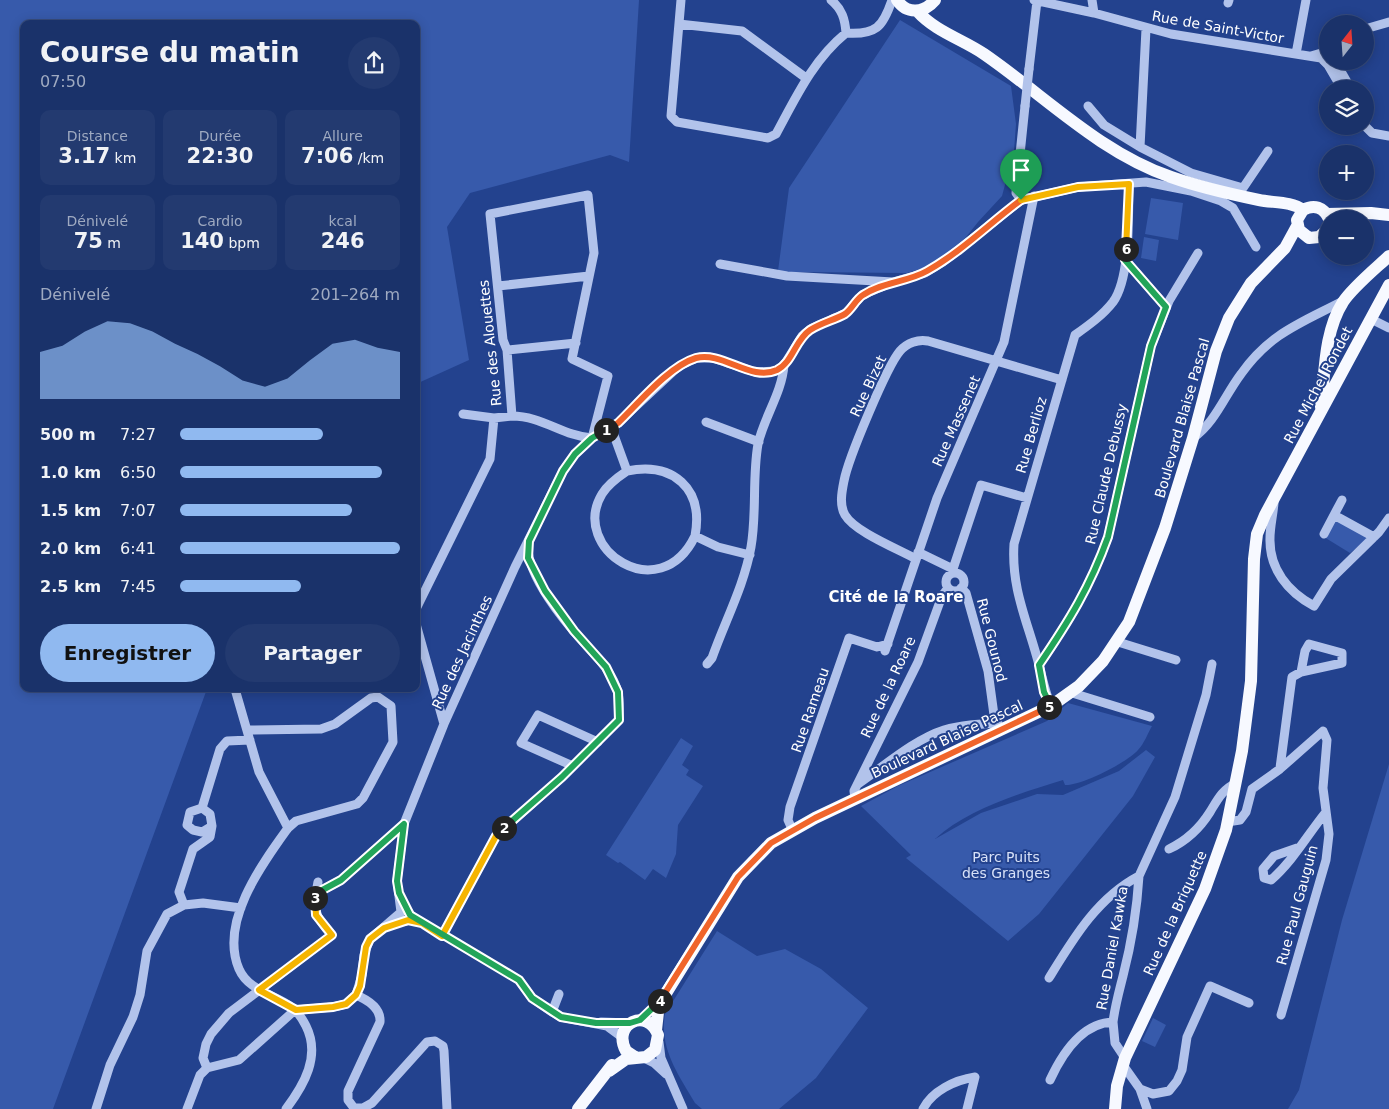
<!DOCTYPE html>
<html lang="fr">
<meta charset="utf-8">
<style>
body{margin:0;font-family:"DejaVu Sans",sans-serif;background:#233a70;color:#f1f3f6;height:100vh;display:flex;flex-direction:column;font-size:19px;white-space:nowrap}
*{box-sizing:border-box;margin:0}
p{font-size:16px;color:#9faac1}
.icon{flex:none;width:28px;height:28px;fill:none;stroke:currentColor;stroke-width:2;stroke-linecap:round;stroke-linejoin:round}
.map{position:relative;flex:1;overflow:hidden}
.sheet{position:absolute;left:20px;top:20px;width:400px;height:672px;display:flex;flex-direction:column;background:#1a326a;border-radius:10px;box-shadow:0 2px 12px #0003,0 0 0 1px #384d7e}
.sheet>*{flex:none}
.needle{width:32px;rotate:17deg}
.fabs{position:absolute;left:1319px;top:15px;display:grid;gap:10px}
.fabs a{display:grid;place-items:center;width:55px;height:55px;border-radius:50%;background:#1a326a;box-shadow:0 2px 12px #0003,0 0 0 1px #384d7e;font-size:25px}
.pin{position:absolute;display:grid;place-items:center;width:42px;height:42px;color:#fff;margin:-51px -21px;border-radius:50% 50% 50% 0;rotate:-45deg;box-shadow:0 0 5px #0007}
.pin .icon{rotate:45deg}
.km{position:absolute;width:25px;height:25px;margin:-12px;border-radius:50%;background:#222;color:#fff;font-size:14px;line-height:25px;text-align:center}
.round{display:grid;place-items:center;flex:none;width:52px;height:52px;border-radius:26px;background:#233a70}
.headline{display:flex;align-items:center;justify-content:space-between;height:85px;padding:0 20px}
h1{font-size:28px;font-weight:800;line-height:38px}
.stats{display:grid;grid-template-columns:repeat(3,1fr);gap:8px;height:85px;padding:5px 20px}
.stats div{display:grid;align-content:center;border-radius:10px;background:#233a70;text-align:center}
.stats b{font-size:21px;font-weight:800}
.stats small{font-size:14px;font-weight:400}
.stats p{font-size:14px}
.chart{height:140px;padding:10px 20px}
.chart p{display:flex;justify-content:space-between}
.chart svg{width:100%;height:90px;margin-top:5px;fill:#90b9f0;opacity:.7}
.action{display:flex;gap:10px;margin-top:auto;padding:10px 20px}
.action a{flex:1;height:58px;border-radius:30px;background:#90b9f0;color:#111;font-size:20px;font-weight:800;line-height:58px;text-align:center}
.action a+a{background:#233a70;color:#f1f3f6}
ul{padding:0 20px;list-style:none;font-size:16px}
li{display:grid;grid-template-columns:80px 60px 1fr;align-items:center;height:38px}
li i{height:12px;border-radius:6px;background:#90b9f0}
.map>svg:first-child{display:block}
.green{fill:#375aab}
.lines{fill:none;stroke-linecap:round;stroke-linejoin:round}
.minor{stroke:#b2c3eb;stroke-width:9}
.major{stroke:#f7f9ff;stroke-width:12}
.minor-bridge{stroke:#b2c3eb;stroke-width:9}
.split-1-casing{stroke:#fff;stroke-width:10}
.split-2-casing{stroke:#fff;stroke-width:10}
.split-3-casing{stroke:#fff;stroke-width:10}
.split-4-casing{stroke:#fff;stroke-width:10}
.split-5-casing{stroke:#fff;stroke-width:10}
.split-6-casing{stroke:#fff;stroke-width:10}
.split-7-casing{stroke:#fff;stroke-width:10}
.split-1{stroke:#f0652b;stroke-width:6}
.split-2{stroke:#22a559;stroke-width:6}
.split-3{stroke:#f5b400;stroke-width:6}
.split-4{stroke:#22a559;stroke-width:6}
.split-5{stroke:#f0652b;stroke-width:6}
.split-6{stroke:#22a559;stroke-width:6}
.split-7{stroke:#f5b400;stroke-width:6}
.labels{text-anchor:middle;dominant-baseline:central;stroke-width:4;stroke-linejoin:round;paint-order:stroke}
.street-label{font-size:14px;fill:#fff;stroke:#23428e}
.park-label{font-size:14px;fill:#d7e1f8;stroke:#23428e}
.neighbourhood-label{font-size:15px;font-weight:bold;fill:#fff;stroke:#23428e}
</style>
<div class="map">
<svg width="1389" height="1109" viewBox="0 0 1389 1109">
<rect width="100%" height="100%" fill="#23428e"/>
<!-- green -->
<path class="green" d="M 0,0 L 639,0 L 629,162 L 610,155 L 470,193 L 447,227 L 469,360 L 416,384 L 416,24 L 24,24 L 24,689 L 207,689 L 53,1109 L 0,1109 Z
M 900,20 L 1011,86 L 1016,124 L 1014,151 L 1002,196 L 978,222 L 947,261 L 907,273 L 798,272 L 780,277 L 778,271 L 789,188 Z
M 1151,198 L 1183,203 L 1178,240 L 1145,234 Z
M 1144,237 L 1159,240 L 1156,261 L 1141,258 Z
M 1333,519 L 1367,536 L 1367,540 L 1350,553 L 1324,537 Z
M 1068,703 L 1152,726 C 1148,733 1144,744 1138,750 C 1128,762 1081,786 1065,785 L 1063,780 C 1021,793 968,809 935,839 L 981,813 L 1037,794 L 1063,795 L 1119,771 L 1146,750 L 1155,757 L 1133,796 L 1039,914 L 1008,941 L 906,858 L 911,855 L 861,806 L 898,786 L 1047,721 Z
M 681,738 L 693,746 L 682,765 L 689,770 L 686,775 L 703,786 L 678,825 L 676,854 L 666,878 L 653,869 L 645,880 L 620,862 L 618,863 L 606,855 Z
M 1389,764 L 1389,1109 L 1288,1109 L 1299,1090 L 1342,920 Z
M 717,931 L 757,956 L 785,949 L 821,969 L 868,1008 L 816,1078 L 779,1109 L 702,1109 L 695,1103 C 678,1074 659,1048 665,1014 Z
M 1153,1018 L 1166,1025 L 1155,1047 L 1142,1041 Z"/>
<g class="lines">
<!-- minor -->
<path class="minor" d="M 681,0 L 671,116 L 677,122 L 768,138 L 776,134 C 796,97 813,60 846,33 C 876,35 883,27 892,0
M 831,0 C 842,9 845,19 846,33
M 1034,0 L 1094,13 L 1171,34 L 1321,58 L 1328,65 L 1342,89
M 1092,0 L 1094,13
M 1228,3 L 1229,0
M 679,24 L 742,31 L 806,78
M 1146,29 L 1140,147 L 1191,173 L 1243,188 L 1268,151
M 1365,29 L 1389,22
M 1296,54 L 1306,0
M 1311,56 L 1328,51
M 1335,61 L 1351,89
M 1029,69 L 1037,1
M 1088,106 L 1104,125 L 1140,147
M 1365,126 L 1372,133 L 1389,136
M 588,195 L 594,253 L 572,359 L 608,376 L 592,438 C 563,436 542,416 512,416 L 507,350 L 503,340 L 490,214 Z
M 1021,200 L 1016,193 L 1025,106
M 1125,260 L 1166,307
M 720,264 L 787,276 L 893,282 L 925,273 L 943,262 L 1021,200 L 1078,187 L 1146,182 L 1191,191 L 1221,201 L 1233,208 L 1256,247
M 498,286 L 589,276
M 1371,319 L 1389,328
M 507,350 L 576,343
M 463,414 L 494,418 L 512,416
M 706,422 L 759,442
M 611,427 L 627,471 C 618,477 608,484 602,494 C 569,549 660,609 695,536
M 1193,438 C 1215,423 1225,395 1241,374 C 1270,333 1301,323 1343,301
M 627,471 C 673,462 704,488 695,536 L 718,547 L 750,555
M 1274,503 C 1273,515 1270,527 1270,538 C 1269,569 1288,592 1314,606 L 1331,579 L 1379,532 L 1389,518
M 1334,515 L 1342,500
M 1324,534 L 1334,515 L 1374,537
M 918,552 L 953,569
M 916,559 C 898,549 855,532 845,515 C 839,505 842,491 844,481 C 848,459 887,366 900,351 C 907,343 918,339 928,341 L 1062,380
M 954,573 L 953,569 L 981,485 L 1027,498
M946 582a9 9 0 1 1 18 0a9 9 0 1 1-18 0Z
M 961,588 L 966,593 L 988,671 L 994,715 L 1000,728
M 416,609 L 490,459 L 494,418
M 416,624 L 444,724
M 1118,642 L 1176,660
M 885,651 L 937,498 L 1004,342 L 1034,196
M 707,664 L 712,658 C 725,621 744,586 751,547 C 757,513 752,478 758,444 C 764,417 782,393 784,365
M 1039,665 C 1069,621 1090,587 1108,537 L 1151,346 L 1169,301 L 1198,253
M 235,689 L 259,772 L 288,828 C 262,864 219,922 239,969 C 248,990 273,994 290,1006 C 298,1011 302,1018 306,1026 C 321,1056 304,1085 286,1109
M 1069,692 L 1150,717
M 1051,706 C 1045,692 1043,680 1039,665 C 1028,622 1011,590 1014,544 L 1075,335 C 1089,325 1103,315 1113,302 C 1131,277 1128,215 1129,184
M 247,730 L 321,729 L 335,724 L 371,698 L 378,697 L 391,706 L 393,742 L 363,798 L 357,804 L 296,821 L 288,828
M 573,766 L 521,743 L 538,715 L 598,742
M 1280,768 L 1292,677 L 1301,672 L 1342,663 L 1342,653 L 1309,644 L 1305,651 L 1301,672
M 858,784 C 883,767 915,739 944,730 C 961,725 979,724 998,723
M 855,799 L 854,791 L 918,662 L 942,596 L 948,588
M 202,808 L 190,812 L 187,825 L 193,830 L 202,832 L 212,826
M 1227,822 L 1240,820 L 1246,812 L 1252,789 L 1280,769 L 1323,731 L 1327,740 L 1323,788 L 1329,834 L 1326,860 L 1281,1015
M 792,829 L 788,820 L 790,807 L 849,638 L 877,647 L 888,644
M 1297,848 L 1274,856 L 1263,869 L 1264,878 L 1271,880 C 1293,861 1308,834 1326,812
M 1169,849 C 1186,841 1200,828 1210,812 C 1218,799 1222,790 1236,783
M 1139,876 L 1175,797 L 1206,695 L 1212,664
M 315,894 L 341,880 L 404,824
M 184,905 L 179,892 L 193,849 L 210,837 L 212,826 L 210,814 L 202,808 L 220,749 L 227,741 L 250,740
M399.5 916a5.5 5.5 0 1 1 11 0a5.5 5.5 0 1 1-11 0Z
M 401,912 L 397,881 L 404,824 L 444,724 L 515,567 L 563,471 L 575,454 L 592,438 L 618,423 L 679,366 L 697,358 L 713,358 L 755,372 L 776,371 L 784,365 L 802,336 L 812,328 L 846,313 L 862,295 L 893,282
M 410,915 L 519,980 L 532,998 L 552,1012 L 561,1017 L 607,1026 L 622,1037
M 442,936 L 496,836 L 562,777 L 619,720 C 619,711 620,701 618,693 C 614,674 597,657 584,643 C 564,621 527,576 528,546
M 1049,978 C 1073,939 1097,898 1139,876 C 1137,909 1131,945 1123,976 C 1119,992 1115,1006 1113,1022
M 356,995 C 368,1000 381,1008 380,1022 L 348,1091 L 348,1100 L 354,1108 L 363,1108 L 372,1103 L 427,1042 L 435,1041 L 443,1046 L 444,1051 L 447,1109
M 552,1012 L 559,994
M 601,1022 L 630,1023
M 659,1042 L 661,1058 L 683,1109
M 642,1057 L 654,1063 L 666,1074
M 1123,1065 L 1140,1089 L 1153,1094 L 1169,1091 L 1177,1081 L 1182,1070 L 1187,1037 L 1210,986 L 1249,1003
M 207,1068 L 203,1058 L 206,1044 L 211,1034 L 229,1013 L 332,935 C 313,916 313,907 318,882
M 1050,1080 C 1062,1054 1082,1023 1113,1022 L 1115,1043 L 1125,1058
M 1140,1089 L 1147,1109
M 96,1109 L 110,1065 L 133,1017 L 140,995 L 147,951 L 167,914 L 184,905 L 203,903 L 241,908
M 187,1109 L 200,1075 L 207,1068 L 239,1060 L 295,1010 L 333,1007 L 346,1004 L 356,995 L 362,975 L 364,955 L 370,939 L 399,914
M 923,1109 C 932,1091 955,1080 975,1077 L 967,1109"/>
<!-- major -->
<path class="major" d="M 897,0 C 907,15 924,13 935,0
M 917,11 C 936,32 962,39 984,54 C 1045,96 1099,152 1171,177 C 1199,187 1230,194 1259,200 C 1273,203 1291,201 1303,210
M 1327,214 L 1371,213 L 1389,215
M 1328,229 L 1319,237 L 1309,238 L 1299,230 L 1297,220 L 1303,210 C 1314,204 1324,207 1329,219
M 1321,407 C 1325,372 1324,332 1343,302 C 1353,287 1375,269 1389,256
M 656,1030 L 658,1012 L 663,998 L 738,877 L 771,843 L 815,818 L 1051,706 L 1079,686 L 1103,661 L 1129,622 L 1165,528 L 1193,438 L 1216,351 L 1229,318 L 1251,283 L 1285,248 L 1297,226
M 609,1071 L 626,1059 L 646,1057 L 655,1050 L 658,1035 C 648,1007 611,1023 626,1051 L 635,1057
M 578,1109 L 612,1065
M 1115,1109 L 1117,1086 L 1125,1058 L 1205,889 L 1226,830 L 1242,751 L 1251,681 L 1254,559 L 1257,534 L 1265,515 L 1389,285"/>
<!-- minor-bridge -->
<path class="minor-bridge" d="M 1025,106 L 1029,69"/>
</g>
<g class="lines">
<defs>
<path id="split-1" d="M 606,430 L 618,423 C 638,404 669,366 696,358 C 723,351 751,382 777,370 C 793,362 795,340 810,330 C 821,323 834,320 845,314 C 852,309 856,299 863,295 C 882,282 908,282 927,271 C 961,252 990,223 1021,200"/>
<path id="split-2" d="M 504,828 L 562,777 L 619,720 L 618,692 L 606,667 L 574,631 L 545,591 L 528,558 L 529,541 L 563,471 L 575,454 L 592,438 L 606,430"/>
<path id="split-3" d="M 315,898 L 316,915 L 332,935 L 259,990 L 296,1010 L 333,1007 L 346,1004 L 356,995 L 360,986 L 366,947 L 370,939 L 384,928 L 408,920 L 422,923 L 442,936 L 496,836 L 504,828"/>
<path id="split-4" d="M 315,898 L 315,894 L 341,880 L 404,824 L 397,881 L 399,893 L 410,915 L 519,980 L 532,998 L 561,1017 L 596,1023 L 630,1023 L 640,1020 L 660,1001"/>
<path id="split-5" d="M 660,1001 L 738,877 L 771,843 L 815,818 L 1049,707"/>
<path id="split-6" d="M 1049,707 L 1051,706 L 1044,692 L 1039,665 C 1069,621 1090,587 1108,537 L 1151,346 L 1166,307 L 1125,260 L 1126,249"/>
<path id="split-7" d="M 1021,200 L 1078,187 L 1129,184 L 1126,249"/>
</defs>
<!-- split-1 casing -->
<use href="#split-1" class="split-1-casing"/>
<!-- split-2 casing -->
<use href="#split-2" class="split-2-casing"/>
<!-- split-3 casing -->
<use href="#split-3" class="split-3-casing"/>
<!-- split-4 casing -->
<use href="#split-4" class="split-4-casing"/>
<!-- split-5 casing -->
<use href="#split-5" class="split-5-casing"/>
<!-- split-6 casing -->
<use href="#split-6" class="split-6-casing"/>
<!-- split-7 casing -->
<use href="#split-7" class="split-7-casing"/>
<!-- split-1 -->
<use href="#split-1" class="split-1"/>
<!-- split-2 -->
<use href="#split-2" class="split-2"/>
<!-- split-3 -->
<use href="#split-3" class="split-3"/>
<!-- split-4 -->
<use href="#split-4" class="split-4"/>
<!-- split-5 -->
<use href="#split-5" class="split-5"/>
<!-- split-6 -->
<use href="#split-6" class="split-6"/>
<!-- split-7 -->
<use href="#split-7" class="split-7"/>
</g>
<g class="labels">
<!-- street labels -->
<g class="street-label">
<text transform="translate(1218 27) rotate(10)">Rue de Saint-Victor</text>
<text transform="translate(490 343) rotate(-96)">Rue des Alouettes</text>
<text transform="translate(1318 385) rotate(-62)">Rue Michel Rondet</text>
<text transform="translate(868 386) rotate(-65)">Rue Bizet</text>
<text transform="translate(1182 418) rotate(-74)">Boulevard Blaise Pascal</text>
<text transform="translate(956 421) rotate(-66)">Rue Massenet</text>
<text transform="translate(1031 435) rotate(-74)">Rue Berlioz</text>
<text transform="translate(1106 474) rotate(-77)">Rue Claude Debussy</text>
<text transform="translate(992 640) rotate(76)">Rue Gounod</text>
<text transform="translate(462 652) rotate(-65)">Rue des Jacinthes</text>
<text transform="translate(888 687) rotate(-65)">Rue de la Roare</text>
<text transform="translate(810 710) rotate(-71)">Rue Rameau</text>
<text transform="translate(947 739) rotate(-25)">Boulevard Blaise Pascal</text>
<text transform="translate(1297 905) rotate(-75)">Rue Paul Gauguin</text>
<text transform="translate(1175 913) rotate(-66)">Rue de la Briquette</text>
<text transform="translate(1112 948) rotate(-80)">Rue Daniel Kawka</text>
</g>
<!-- park labels -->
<g class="park-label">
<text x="1006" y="857">Parc Puits<tspan x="1006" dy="16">des Granges</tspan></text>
</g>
<!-- neighbourhood labels -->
<g class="neighbourhood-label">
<text x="896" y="597">Cité de la Roare</text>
</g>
</g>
</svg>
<div class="fabs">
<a><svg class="needle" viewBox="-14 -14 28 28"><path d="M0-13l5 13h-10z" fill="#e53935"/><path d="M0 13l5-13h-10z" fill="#9faac1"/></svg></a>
<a><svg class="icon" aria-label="layers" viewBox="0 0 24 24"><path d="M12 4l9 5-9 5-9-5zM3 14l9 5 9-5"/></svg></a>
<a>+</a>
<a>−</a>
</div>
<div class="pin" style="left:1021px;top:200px;background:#1e9e55"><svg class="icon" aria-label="arrive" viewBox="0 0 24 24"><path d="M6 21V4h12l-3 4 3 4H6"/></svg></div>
<b class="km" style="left:606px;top:430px">1</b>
<b class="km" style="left:504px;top:828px">2</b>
<b class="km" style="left:315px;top:898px">3</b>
<b class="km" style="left:660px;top:1001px">4</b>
<b class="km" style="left:1049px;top:707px">5</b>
<b class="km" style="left:1126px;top:249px">6</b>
<section class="sheet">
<div class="headline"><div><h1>Course du matin</h1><p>07:50</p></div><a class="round"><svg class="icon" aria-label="share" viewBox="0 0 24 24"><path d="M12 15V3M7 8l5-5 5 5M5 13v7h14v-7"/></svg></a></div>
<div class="stats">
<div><p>Distance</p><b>3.17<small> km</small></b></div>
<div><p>Durée</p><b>22:30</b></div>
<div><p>Allure</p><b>7:06<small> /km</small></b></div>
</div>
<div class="stats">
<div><p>Dénivelé</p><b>75<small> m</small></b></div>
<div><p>Cardio</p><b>140<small> bpm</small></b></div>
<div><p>kcal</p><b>246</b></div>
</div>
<div class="chart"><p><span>Dénivelé</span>201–264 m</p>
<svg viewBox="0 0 160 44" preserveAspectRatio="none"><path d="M0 44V21L10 18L20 11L30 6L40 7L50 11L60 17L70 22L80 28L90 35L100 38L110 34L120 25L130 17L140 15L150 19L160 21V44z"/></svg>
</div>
<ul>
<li><b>500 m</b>7:27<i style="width:65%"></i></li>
<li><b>1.0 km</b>6:50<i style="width:92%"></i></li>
<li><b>1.5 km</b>7:07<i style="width:78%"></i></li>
<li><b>2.0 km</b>6:41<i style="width:100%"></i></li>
<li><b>2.5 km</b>7:45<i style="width:55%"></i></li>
</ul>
<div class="action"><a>Enregistrer</a><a>Partager</a></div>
</section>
</div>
